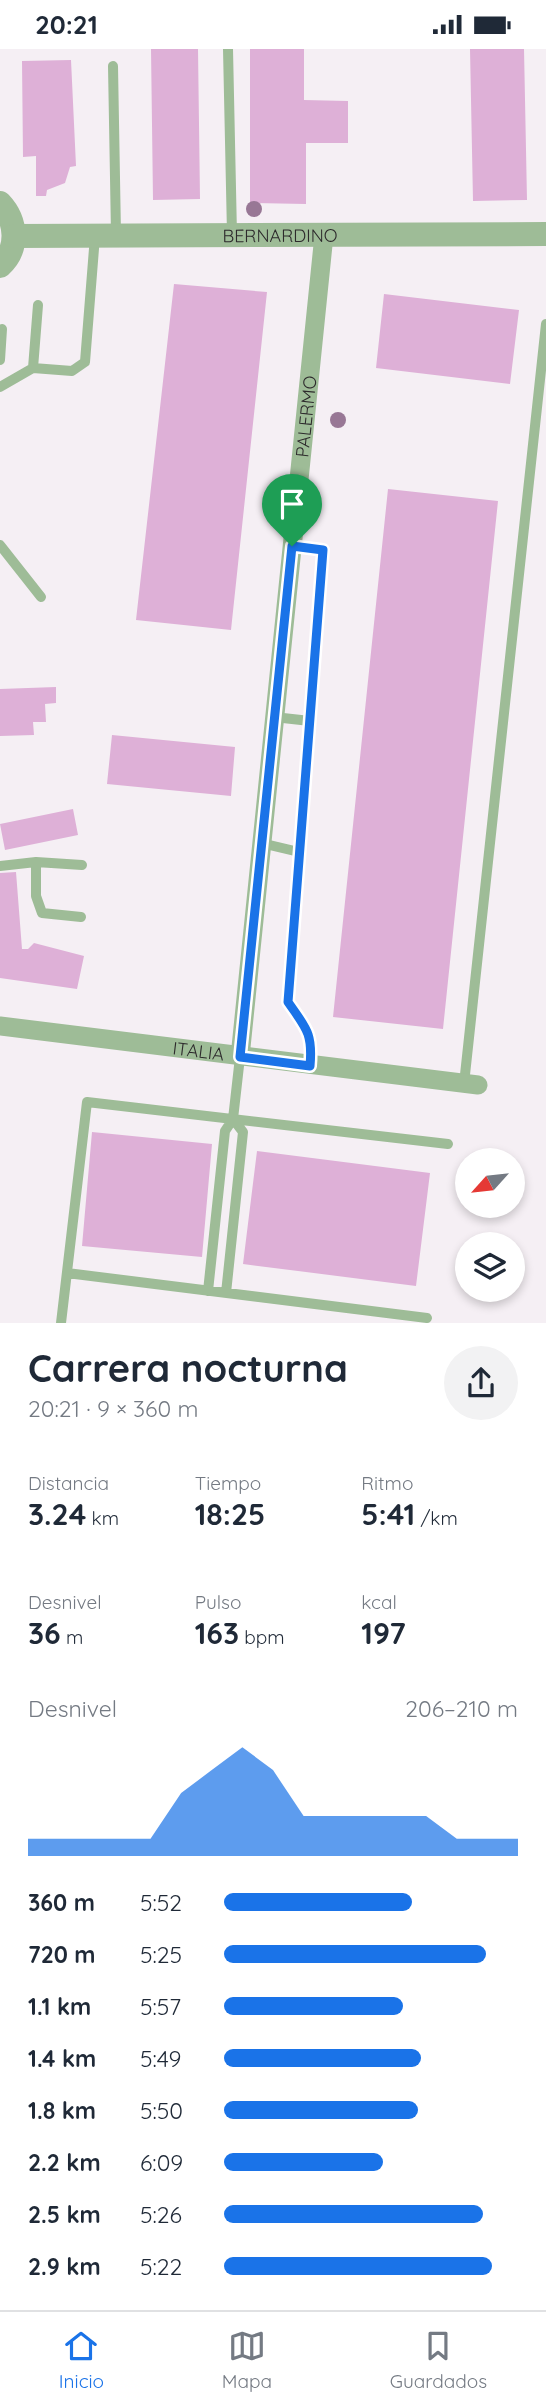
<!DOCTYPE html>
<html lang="es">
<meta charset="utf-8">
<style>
body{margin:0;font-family:Quicksand,sans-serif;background:#f2f2f3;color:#1f2937;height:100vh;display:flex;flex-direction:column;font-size:26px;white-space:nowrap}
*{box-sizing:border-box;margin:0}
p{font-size:23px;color:#747a83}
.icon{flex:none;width:38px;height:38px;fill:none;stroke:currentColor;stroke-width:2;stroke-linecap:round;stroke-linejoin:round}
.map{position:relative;height:1274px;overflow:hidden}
.drawer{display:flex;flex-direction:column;background:#fff;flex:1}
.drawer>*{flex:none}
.needle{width:46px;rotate:243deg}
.fabs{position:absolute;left:455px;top:1099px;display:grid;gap:14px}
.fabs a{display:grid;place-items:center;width:70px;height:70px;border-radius:50%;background:#fff;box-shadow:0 4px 10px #0003;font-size:35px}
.pin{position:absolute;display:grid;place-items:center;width:60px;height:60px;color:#fff;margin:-72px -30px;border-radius:50% 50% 50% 0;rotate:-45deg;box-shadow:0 0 7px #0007}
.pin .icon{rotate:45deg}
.round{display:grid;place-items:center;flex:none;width:74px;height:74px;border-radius:37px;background:#f2f2f3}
.summary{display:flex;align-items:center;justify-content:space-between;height:119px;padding:0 28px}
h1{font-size:38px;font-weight:700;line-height:52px}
.metrics{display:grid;grid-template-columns:repeat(3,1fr);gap:10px;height:119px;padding:7px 28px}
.metrics div{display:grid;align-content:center}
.metrics b{font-size:30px;font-weight:700}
.metrics small{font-size:19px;font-weight:400}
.metrics p{font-size:19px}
.chart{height:196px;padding:14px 28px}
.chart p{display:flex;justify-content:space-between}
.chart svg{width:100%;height:126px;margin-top:7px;fill:#1a73e8;opacity:.7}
ul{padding:0 28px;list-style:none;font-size:23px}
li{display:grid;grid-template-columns:112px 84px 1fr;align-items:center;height:52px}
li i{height:18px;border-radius:9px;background:#1a73e8}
.status{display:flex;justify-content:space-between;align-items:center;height:49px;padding:0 35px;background:#fff;direction:ltr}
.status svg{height:19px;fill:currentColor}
.dock{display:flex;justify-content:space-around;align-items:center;height:98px;border-top:2px solid #e0e1e3;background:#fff;font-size:19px;color:#747a83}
.dock a{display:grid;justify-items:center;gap:4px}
.dock .on{color:#1a73e8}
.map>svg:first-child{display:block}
.building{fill:#deb0d7}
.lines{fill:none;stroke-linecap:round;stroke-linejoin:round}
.service{stroke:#9ebc97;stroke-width:10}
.minor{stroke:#9ebc97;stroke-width:19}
.tertiary{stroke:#9ebc97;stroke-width:24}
.tree{fill:#987795}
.route-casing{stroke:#fff;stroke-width:14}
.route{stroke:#1a73e8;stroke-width:9}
.labels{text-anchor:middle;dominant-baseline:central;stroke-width:6;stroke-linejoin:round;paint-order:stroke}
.street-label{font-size:18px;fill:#2d2a2c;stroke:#f5eff4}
</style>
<div class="status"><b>20:21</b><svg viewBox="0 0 49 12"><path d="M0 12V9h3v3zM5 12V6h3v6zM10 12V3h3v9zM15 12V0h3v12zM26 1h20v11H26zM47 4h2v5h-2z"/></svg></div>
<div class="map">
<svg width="546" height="1274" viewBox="0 0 546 1274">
<rect width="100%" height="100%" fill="#f5eff4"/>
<!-- building -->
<path class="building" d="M 151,0 L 198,0 L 200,150 L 153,151 Z
M 250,0 L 304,0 L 304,51 L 348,52 L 348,94 L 306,94 L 306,155 L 250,154 Z
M 470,0 L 524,0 L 527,151 L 473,152 Z
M 71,11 L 76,117 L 70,118 L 65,134 L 47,141 L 46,147 L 36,147 L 36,107 L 23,108 L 22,12 Z
M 174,235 L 267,243 L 231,581 L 136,571 Z
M 384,245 L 519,261 L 510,335 L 376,319 Z
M 388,440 L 498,452 L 443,980 L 333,968 Z
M 56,638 L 56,654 L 45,655 L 46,673 L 33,673 L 34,686 L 0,687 L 0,640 Z
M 112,686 L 235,698 L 231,747 L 107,735 Z
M 73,760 L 78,786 L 5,801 L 0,775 Z
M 16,823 L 22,900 L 28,900 L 34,894 L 84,907 L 77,940 L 0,929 L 0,824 Z
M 92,1083 L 212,1095 L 202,1208 L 82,1197 Z
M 257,1102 L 430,1124 L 416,1237 L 243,1215 Z"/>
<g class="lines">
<!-- service -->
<path class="service" d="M 228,0 L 232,185
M 113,17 L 116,185
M 0,311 L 2,280
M 33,319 L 38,256
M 0,338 L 33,319 L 72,322 L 85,313 L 95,187
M 0,496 L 41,548
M 292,497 L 323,501 L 288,953 C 306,979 313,984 310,1017
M 274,668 L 310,672
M 261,794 L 299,803
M 36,813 L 36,847 L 42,864 L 81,868
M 0,817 L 36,813 L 82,816
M 464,1035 L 546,275
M 67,1224 L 427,1269
M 208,1242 L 225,1082 L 233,1070 L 240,1008
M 226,1244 L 243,1083 L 233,1070
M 61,1274 L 87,1053 L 448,1095"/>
<!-- minor -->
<g class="minor">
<path id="s1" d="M 0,977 L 478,1036"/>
<path id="s2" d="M 240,1008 L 324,186"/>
</g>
<!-- tertiary -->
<g class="tertiary">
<path d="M 0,154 C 17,172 19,200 0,217"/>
<path id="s3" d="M 14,187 L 546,185"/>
</g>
</g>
<!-- trees -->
<g class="tree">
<circle cx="254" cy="160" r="8"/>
<circle cx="338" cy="371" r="8"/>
</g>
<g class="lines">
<defs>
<path id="route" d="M 292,497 L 323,501 L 288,953 C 306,979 313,984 310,1017 L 240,1008 Z"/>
</defs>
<!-- route casing -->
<use href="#route" class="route-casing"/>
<!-- route -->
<use href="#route" class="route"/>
</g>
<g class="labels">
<!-- street labels -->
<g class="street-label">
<text stroke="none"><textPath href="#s3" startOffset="266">BERNARDINO</textPath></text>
<text stroke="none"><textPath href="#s2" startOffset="644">PALERMO</textPath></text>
<text stroke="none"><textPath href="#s1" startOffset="200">ITALIA</textPath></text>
</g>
</g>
</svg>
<div class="fabs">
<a><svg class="needle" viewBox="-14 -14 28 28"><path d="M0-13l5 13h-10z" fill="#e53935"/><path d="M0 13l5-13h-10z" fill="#747a83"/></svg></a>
<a><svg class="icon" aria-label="layers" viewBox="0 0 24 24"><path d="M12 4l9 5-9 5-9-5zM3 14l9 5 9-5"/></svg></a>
</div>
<div class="pin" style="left:292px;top:497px;background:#1e9e55"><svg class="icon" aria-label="arrive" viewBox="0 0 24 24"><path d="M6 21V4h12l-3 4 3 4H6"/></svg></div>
</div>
<section class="drawer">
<div class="summary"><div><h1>Carrera nocturna</h1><p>20:21 · 9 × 360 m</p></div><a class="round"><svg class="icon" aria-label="share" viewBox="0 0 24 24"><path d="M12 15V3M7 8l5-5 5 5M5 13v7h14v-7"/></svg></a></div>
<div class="metrics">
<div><p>Distancia</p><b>3.24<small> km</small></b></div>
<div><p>Tiempo</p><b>18:25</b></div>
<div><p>Ritmo</p><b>5:41<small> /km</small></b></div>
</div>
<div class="metrics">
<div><p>Desnivel</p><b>36<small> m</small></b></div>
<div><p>Pulso</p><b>163<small> bpm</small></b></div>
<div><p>kcal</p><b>197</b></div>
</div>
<div class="chart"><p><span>Desnivel</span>206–210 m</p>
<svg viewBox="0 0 160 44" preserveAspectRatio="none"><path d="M0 44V38L10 38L20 38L30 38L40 38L50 22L60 14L70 6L80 14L90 30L100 30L110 30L120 30L130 30L140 38L150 38L160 38V44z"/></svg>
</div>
<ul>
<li><b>360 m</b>5:52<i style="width:64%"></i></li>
<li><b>720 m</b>5:25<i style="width:89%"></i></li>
<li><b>1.1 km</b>5:57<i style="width:61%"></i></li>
<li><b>1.4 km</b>5:49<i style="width:67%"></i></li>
<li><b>1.8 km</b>5:50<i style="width:66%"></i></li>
<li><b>2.2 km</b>6:09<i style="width:54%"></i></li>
<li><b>2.5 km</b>5:26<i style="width:88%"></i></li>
<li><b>2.9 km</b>5:22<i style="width:91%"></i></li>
</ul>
</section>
<nav class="dock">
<a class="on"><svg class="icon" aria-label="home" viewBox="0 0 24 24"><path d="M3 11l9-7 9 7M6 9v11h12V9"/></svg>Inicio</a>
<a><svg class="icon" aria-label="map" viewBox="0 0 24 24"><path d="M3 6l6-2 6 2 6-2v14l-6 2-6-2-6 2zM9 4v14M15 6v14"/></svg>Mapa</a>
<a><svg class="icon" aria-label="saved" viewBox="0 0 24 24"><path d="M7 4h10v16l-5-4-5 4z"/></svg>Guardados</a>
</nav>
